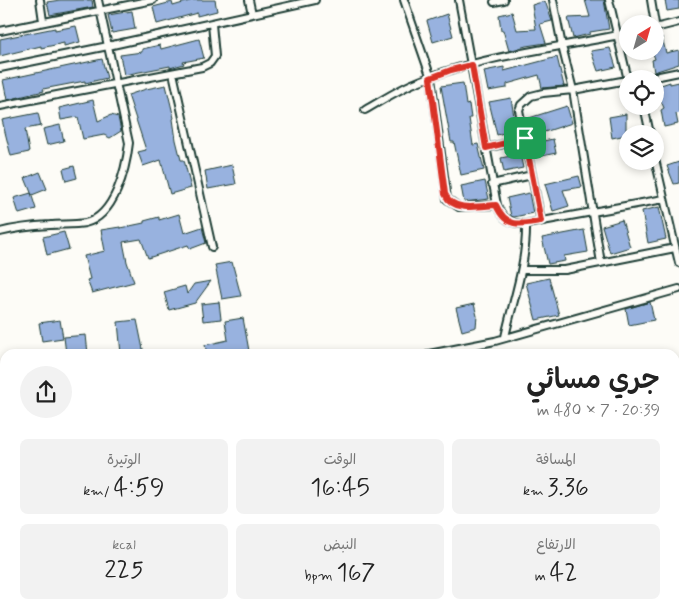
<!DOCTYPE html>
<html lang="ar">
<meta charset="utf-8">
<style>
body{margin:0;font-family:Mynerve,"Playpen Sans Arabic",sans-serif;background:#f2f2f2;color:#222;direction:rtl;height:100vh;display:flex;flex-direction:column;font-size:19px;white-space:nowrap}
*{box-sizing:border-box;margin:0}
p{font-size:16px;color:#767676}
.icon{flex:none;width:28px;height:28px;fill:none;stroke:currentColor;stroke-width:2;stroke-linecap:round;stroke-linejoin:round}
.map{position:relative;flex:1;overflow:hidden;direction:ltr}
.panel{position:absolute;left:0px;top:349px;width:680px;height:266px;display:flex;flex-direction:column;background:#fff;border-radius:15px 15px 0 0;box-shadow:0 2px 8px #0003;direction:rtl}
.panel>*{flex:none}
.needle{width:32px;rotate:37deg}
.buttons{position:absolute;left:619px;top:15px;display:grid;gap:10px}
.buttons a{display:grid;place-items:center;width:45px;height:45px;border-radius:50%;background:#fff;box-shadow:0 2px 8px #0003;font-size:25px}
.pin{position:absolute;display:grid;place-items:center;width:42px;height:42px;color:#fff;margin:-21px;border-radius:10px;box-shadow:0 2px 8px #0006}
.round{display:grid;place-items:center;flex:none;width:52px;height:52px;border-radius:26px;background:#f2f2f2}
.headline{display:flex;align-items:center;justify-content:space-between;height:85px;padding:0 20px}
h1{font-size:28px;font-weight:600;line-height:38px}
.figures{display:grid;grid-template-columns:repeat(3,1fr);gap:8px;height:85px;padding:5px 20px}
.figures div{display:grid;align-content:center;border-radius:8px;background:#f2f2f2;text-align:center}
.figures b{font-size:25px;font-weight:600}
.figures small{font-size:14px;font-weight:400}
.figures p{font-size:14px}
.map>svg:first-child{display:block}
.building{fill:#98b2df;stroke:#1f3d34}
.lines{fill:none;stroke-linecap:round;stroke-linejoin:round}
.street-casing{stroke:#1f3d34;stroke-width:10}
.street{stroke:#fdfcf7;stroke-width:6}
.route-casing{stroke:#fff;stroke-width:10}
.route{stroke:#d93025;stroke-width:6}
</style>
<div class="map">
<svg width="679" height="614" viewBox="0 0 679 614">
<rect width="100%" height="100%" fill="#fdfcf7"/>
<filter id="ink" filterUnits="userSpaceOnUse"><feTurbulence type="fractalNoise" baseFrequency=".02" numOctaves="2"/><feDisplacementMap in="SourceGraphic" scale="10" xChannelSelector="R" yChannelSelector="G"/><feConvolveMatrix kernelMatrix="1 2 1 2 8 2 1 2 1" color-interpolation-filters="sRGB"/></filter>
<g filter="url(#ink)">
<!-- building -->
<path class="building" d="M 60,0 L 92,0 L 93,7 L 50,15 L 47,2 Z
M 193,0 L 215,0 L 217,11 L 197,16 L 197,13 L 157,24 L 153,7 L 172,2 L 173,6 Z
M 585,0 L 604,0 L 609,29 L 590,32 L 590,34 L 573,38 L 568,18 L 590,17 Z
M 665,0 L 679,0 L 679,9 L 667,11 Z
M 545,1 L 552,21 L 540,24 L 546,43 L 526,46 L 509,51 L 503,30 L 501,30 L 499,15 L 512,12 L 517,30 L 536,29 L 532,5 Z
M 132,11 L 135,29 L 112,33 L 108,15 Z
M 447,14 L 453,36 L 433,42 L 427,21 Z
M 76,26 L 80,42 L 64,46 L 64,43 L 41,48 L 41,46 L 0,56 L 0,39 L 55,28 L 55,30 Z
M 662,37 L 666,53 L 679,50 L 679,64 L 654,72 L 652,60 L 655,59 L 652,51 L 655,51 L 655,40 Z
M 199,39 L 204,58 L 183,62 L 184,64 L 170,68 L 170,66 L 124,75 L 120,55 L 142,52 L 142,49 L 160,45 L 161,49 Z
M 610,48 L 616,67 L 598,71 L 591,51 Z
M 557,57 L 564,86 L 542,88 L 539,75 L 507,84 L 507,88 L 488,91 L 484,71 L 504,67 L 504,71 Z
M 102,59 L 107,78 L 85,83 L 85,81 L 43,89 L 44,91 L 7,100 L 3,80 Z
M 670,82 L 670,84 L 679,82 L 679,113 L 676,114 L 678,124 L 664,127 L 661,110 L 664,108 L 655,87 Z
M 463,83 L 466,105 L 469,104 L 471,118 L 469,118 L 473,145 L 478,144 L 484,170 L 461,175 L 454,142 L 451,142 L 441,86 Z
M 166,85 L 174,118 L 173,119 L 176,140 L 181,160 L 184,160 L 191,188 L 170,194 L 161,160 L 143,166 L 138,152 L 146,150 L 128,95 L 146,89 Z
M 511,98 L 516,129 L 497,135 L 489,102 Z
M 93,100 L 98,121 L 111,115 L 118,117 L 121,131 L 110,138 L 104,135 L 83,139 L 78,117 L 61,120 L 59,108 Z
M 567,106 L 572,123 L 535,135 L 529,118 Z
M 38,113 L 41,126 L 25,129 L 29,152 L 11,156 L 2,120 Z
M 626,114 L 626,135 L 612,138 L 609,117 Z
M 60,125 L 64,141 L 47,145 L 43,129 Z
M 553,139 L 556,153 L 542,156 L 539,142 Z
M 520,154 L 523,168 L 504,172 L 501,158 Z
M 679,162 L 679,183 L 674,184 L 667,166 Z
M 232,165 L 236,184 L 208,189 L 205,171 Z
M 74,166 L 77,178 L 66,181 L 63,169 Z
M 40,172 L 47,189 L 32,195 L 25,178 Z
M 579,176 L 582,187 L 563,190 L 569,206 L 553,211 L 545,184 Z
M 485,181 L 489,199 L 464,202 L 461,186 Z
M 31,193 L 36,209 L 19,214 L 14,198 Z
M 529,193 L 533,213 L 514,217 L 511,216 L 507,198 Z
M 659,207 L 666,239 L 648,243 L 642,211 Z
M 179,214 L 184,233 L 202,227 L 206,243 L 190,249 L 188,245 L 148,258 L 141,239 L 123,242 L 127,262 L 134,282 L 92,293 L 87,280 L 90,279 L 84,256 L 105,251 L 101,230 L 120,227 L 120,228 L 144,223 L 144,221 L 159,217 L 159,220 Z
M 622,220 L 630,247 L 610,253 L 602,226 Z
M 584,230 L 588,252 L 564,256 L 565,261 L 548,264 L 542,238 Z
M 64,232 L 69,249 L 47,255 L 43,237 Z
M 232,262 L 241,296 L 222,299 L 215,265 Z
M 549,278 L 559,315 L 536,320 L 526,283 Z
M 211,281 L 195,303 L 169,310 L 164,292 L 185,286 L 187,294 L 194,284 Z
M 219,302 L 221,319 L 203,321 L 201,304 Z
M 650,302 L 654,320 L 629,325 L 626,309 Z
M 474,304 L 477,316 L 476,327 L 462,331 L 456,308 Z
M 243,318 L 249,351 L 236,354 L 207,354 L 205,345 L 228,340 L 225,321 Z
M 60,320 L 63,338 L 42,341 L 39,323 Z
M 137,320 L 144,354 L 121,354 L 118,322 Z
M 86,335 L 88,354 L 66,354 L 64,337 Z"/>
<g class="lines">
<defs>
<path id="street" d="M 40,0 L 43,21
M 249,0 L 252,14
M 404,0 L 431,78 L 447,199 L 459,207 L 497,205
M 459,0 L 497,205 C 503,220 511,224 526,224 L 664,199
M 553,0 L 562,46 L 573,90 L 601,263
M 609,0 L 628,80
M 651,0 L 655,24
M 494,2 L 504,0
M 655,28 L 679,22
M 0,31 L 153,0
M 0,68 L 108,46 L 315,0
M 173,73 L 212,247
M 645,79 L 679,72
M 0,106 L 202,67 L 210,63 L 215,56 L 212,24
M 644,106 L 650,134
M 365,110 C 381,101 396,91 412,84 C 480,55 556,49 628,33
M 486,148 L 525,139
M 655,159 L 679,263
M 492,184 L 532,175
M 541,221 L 519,110 L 521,105 L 531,96 L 543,93 L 573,90 L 627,80
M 0,232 C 16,228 33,226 50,225 C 61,224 74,225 85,223 C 115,216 126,169 129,143 L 98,0
M 522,270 L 565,270 L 675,248
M 505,337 C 513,300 527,263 526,224
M 429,354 L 495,341 L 679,289
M 0,374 L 5,396
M 0,426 L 5,425
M 0,496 L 5,495
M 0,538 L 5,568"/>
</defs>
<!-- street casing -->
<use href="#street" class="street-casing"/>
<!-- street -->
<use href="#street" class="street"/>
</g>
</g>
<g class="lines" filter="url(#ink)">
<defs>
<path id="route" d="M 472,65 L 486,148 L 525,138 L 541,221 C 520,225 506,228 496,205 C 480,206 453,213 445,194 L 430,78 L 451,70 Z"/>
</defs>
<!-- route casing -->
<use href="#route" class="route-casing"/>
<!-- route -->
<use href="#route" class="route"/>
</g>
</svg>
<div class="buttons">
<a><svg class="needle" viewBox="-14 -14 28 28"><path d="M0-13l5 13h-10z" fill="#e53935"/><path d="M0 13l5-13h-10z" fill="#767676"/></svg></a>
<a><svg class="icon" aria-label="locate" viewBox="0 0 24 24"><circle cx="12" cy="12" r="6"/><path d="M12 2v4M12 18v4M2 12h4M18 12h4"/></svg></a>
<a><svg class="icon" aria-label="layers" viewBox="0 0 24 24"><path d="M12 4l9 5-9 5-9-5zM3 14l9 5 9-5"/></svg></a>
</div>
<div class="pin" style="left:525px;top:138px;background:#1e9e55"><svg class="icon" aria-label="arrive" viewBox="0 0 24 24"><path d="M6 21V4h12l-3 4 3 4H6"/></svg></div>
<section class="panel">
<div class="headline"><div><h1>جري مسائي</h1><p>20:39 · 7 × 480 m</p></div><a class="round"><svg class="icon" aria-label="share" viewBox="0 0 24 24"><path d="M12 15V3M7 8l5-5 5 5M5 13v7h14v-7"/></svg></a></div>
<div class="figures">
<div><p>المسافة</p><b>3.36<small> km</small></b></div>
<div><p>الوقت</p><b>16:45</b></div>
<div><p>الوتيرة</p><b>4:59<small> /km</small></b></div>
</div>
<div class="figures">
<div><p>الارتفاع</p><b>42<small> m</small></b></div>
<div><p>النبض</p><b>167<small> bpm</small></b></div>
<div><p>kcal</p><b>225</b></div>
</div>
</section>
</div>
